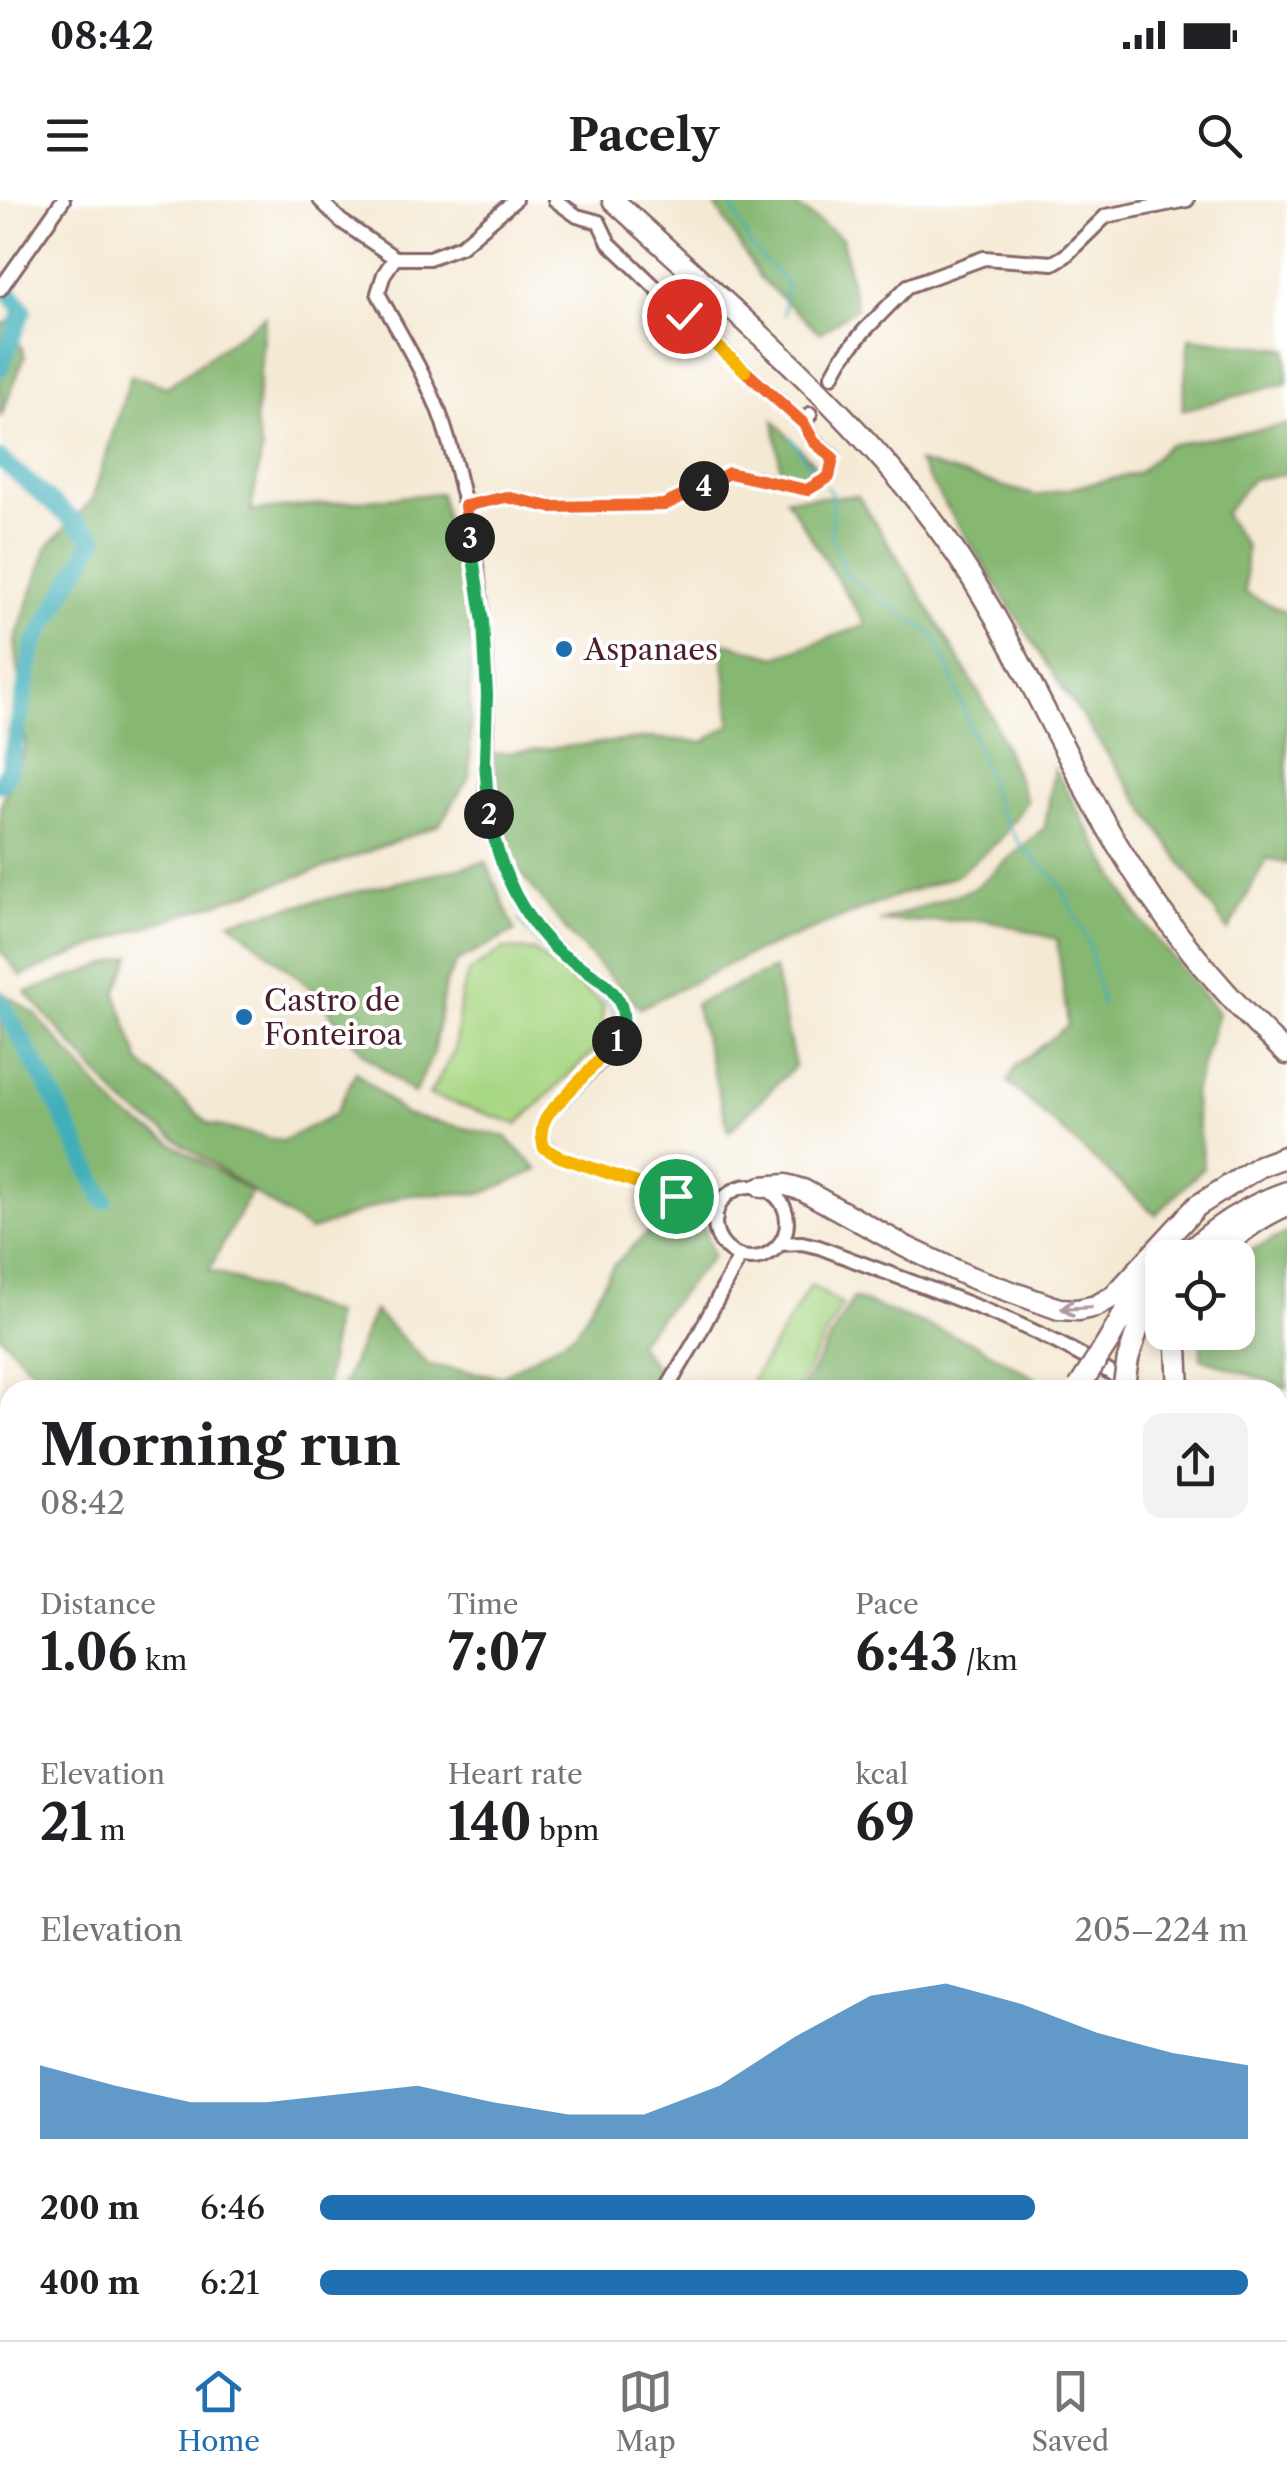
<!DOCTYPE html>
<meta charset="utf-8">
<style>
body{margin:0;font-family:"Libre Caslon Text",serif;background:#f2f2f2;color:#202124;height:100vh;display:flex;flex-direction:column;font-size:38px;white-space:nowrap}
*{box-sizing:border-box;margin:0}
p{font-size:32px;color:#757577}
.icon{flex:none;width:55px;height:55px;fill:none;stroke:currentColor;stroke-width:2;stroke-linecap:round;stroke-linejoin:round}
.map{position:relative;flex:1;overflow:hidden}
.sheet{position:absolute;left:0px;top:1180px;width:1288px;height:960px;display:flex;flex-direction:column;background:#fff;border-radius:30px 30px 0 0;box-shadow:0 5px 15px #0003}
.sheet>*{flex:none}
.tools{position:absolute;left:1145px;top:1040px;display:grid;gap:20px}
.tools a{display:grid;place-items:center;width:110px;height:110px;border-radius:20px;background:#fff;box-shadow:0 5px 15px #0003;font-size:50px}
.pin{position:absolute;display:grid;place-items:center;width:85px;height:85px;color:#fff;margin:-42px;border:5px solid #fff;border-radius:50%;box-shadow:0 2px 10px #0007}
.km{position:absolute;width:50px;height:50px;margin:-25px;border-radius:50%;background:#222;color:#fff;font-size:28px;line-height:50px;text-align:center}
.round{display:grid;place-items:center;flex:none;width:105px;height:105px;border-radius:20px;background:#f2f2f2}
.overview{display:flex;align-items:center;justify-content:space-between;height:170px;padding:0 40px}
h1{font-size:55px;font-weight:700;line-height:75px}
.metrics{display:grid;grid-template-columns:repeat(3,1fr);gap:15px;height:170px;padding:10px 40px}
.metrics div{display:grid;align-content:center}
.metrics b{font-size:50px;font-weight:700}
.metrics small{font-size:28px;font-weight:400}
.metrics p{font-size:28px}
.chart{height:280px;padding:20px 40px}
.chart p{display:flex;justify-content:space-between}
.chart svg{width:100%;height:180px;margin-top:10px;fill:#1f6fb2;opacity:.7}
ul{padding:0 40px;list-style:none;font-size:32px}
li{display:grid;grid-template-columns:160px 120px 1fr;align-items:center;height:75px}
li i{height:25px;border-radius:12px;background:#1f6fb2}
.status{display:flex;justify-content:space-between;align-items:center;height:70px;padding:0 50px;background:#fff;direction:ltr}
.status svg{height:28px;fill:currentColor}
header{display:flex;justify-content:space-between;align-items:center;height:130px;padding:0 40px;background:#fff;font-size:45px;font-weight:700}
.menu{display:flex;justify-content:space-around;align-items:center;height:140px;border-top:2px solid #e0e0e0;background:#fff;font-size:28px;color:#757577}
.menu a{display:grid;justify-items:center;gap:5px}
.menu .selected{color:#1f6fb2}
.map>svg:first-child{display:block}
.green{fill:#a8d784;stroke:#797b58;stroke-width:2.5}
.forest{fill:#86b872;stroke:#686c4e;stroke-width:2.5}
.lines{fill:none;stroke-linecap:round;stroke-linejoin:round}
.stream{stroke:#3fafb9;stroke-width:2.5}
.river{stroke:#3fafb9;stroke-width:18}
.minor-casing{stroke:#866666;stroke-width:18}
.major-casing{stroke:#866666;stroke-width:22}
.highway-casing{stroke:#866666;stroke-width:25}
.minor{stroke:#fff;stroke-width:12}
.major{stroke:#fff;stroke-width:18}
.highway{stroke:#fff;stroke-width:20}
.highway-bridge-casing{stroke:#866666;stroke-width:25;stroke-linecap:butt}
.highway-bridge{stroke:#fff;stroke-width:20}
.oneway{stroke:#ae9aa0}
.split-1-casing{stroke:#fff;stroke-width:20}
.split-2-casing{stroke:#fff;stroke-width:20}
.split-3-casing{stroke:#fff;stroke-width:20}
.split-4-casing{stroke:#fff;stroke-width:20}
.split-5-casing{stroke:#fff;stroke-width:20}
.split-6-casing{stroke:#fff;stroke-width:20}
.split-1{stroke:#f5b400;stroke-width:12}
.split-2{stroke:#22a559;stroke-width:12}
.split-3{stroke:#22a559;stroke-width:12}
.split-4{stroke:#f0652b;stroke-width:12}
.split-5{stroke:#f0652b;stroke-width:12}
.split-6{stroke:#f5b400;stroke-width:12}
.poi-dot{fill:#1f6fb2;stroke:#fff;stroke-width:4}
.labels{text-anchor:middle;dominant-baseline:central;stroke-width:8;stroke-linejoin:round;paint-order:stroke}
.poi-label{font-size:30px;fill:#4a1f2b;stroke:#fff;text-anchor:start}
</style>
<div class="status"><b>08:42</b><svg viewBox="0 0 49 12"><path d="M0 12V9h3v3zM5 12V6h3v6zM10 12V3h3v9zM15 12V0h3v12zM26 1h20v11H26zM47 4h2v5h-2z"/></svg></div>
<header><svg class="icon" aria-label="menu" viewBox="0 0 24 24"><path d="M4 6h16M4 12h16M4 18h16"/></svg>Pacely<svg class="icon" aria-label="search" viewBox="0 0 24 24"><circle cx="10" cy="10" r="6"/><path d="M15 15l6 6"/></svg></header>
<div class="map">
<svg width="1287" height="2140" viewBox="0 0 1287 2140">
<rect width="100%" height="100%" fill="#fff"/>
<filter id="ink" filterUnits="userSpaceOnUse"><feTurbulence type="fractalNoise" baseFrequency=".01" numOctaves="2"/><feDisplacementMap in="SourceGraphic" scale="20" xChannelSelector="R" yChannelSelector="G"/><feConvolveMatrix kernelMatrix="1 2 1 2 8 2 1 2 1" color-interpolation-filters="sRGB"/></filter>
<filter id="wash" filterUnits="userSpaceOnUse"><feTurbulence type="fractalNoise" baseFrequency=".0048" numOctaves="4" result="noise"/><feDisplacementMap in="SourceGraphic" scale="40" xChannelSelector="R" yChannelSelector="G"/><feGaussianBlur stdDeviation="2.25" result="paint"/><feColorMatrix in="noise" values="0 0 0 0 0 0 0 0 0 0 0 0 0 0 0 0 0 1.4 0 .05"/><feComposite in="paint" operator="in"/></filter>
<g filter="url(#wash)">
<rect width="100%" height="100%" fill="#f4e9d3"/>
<!-- green -->
<path class="green" d="M 503,749 L 534,751 L 603,804 L 602,843 L 518,924 L 429,895 L 454,852 L 461,796 L 468,773 Z
M 811,1085 L 842,1105 L 796,1190 L 746,1190 Z
M 166,2130 L 280,2130 L 277,2140 L 164,2140 Z"/>
<!-- forest -->
<path class="forest" d="M 712,0 L 788,0 L 842,38 L 856,108 L 820,133 L 760,78 Z
M 265,116 L 255,225 L 262,250 L 251,311 L 440,293 L 470,427 L 470,576 L 439,625 L 321,669 L 127,733 L 21,776 L 0,750 L 0,606 L 26,546 L 15,441 L 48,346 L 92,300 L 131,175 L 167,187 Z
M 10,121 L 25,156 L 0,218 L 0,125 Z
M 1189,138 L 1287,149 L 1287,183 L 1182,210 Z
M 774,221 L 822,272 L 810,284 L 782,278 Z
M 1287,225 L 1287,274 L 1252,279 L 1224,314 L 1246,347 L 1245,393 L 1287,413 L 1287,664 L 1267,658 L 1228,731 L 1059,483 L 918,262 L 1037,296 L 1138,273 L 1168,245 Z
M 858,296 L 912,380 L 989,510 L 1027,601 L 1000,640 L 956,676 L 896,696 L 748,755 L 640,808 L 570,735 L 513,663 L 493,554 L 651,538 L 704,542 L 731,524 L 722,442 L 776,457 L 866,425 L 786,298 Z
M 1054,568 L 1137,715 L 1218,813 L 1193,894 L 1204,967 L 1156,1015 L 1008,882 L 1016,866 L 1068,825 L 1057,739 L 988,720 L 879,722 L 975,688 L 1045,627 Z
M 486,662 L 515,731 L 457,762 L 445,784 L 433,854 L 414,894 L 364,854 L 308,786 L 230,721 Z
M 131,756 L 116,793 L 140,863 L 209,924 L 282,941 L 335,914 L 356,872 L 405,915 L 506,937 L 538,970 L 484,993 L 405,995 L 310,1031 L 123,903 L 26,792 Z
M 774,769 L 795,866 L 729,931 L 695,804 Z
M 0,791 L 35,814 L 119,911 L 251,992 L 209,1070 L 334,1114 L 326,1190 L 50,1190 L 0,1135 Z
M 674,1007 L 702,1021 L 713,1056 L 637,1143 L 661,1173 L 652,1190 L 341,1190 L 374,1111 L 429,1165 L 501,1177 L 576,1132 L 613,1066 Z
M 1287,1033 L 1287,1188 L 1201,1158 L 1201,1133 L 1238,1132 L 1237,1057 Z
M 853,1098 L 974,1143 L 1052,1188 L 1050,1190 L 801,1190 Z
M 10,1416 L 10,1610 L 0,1616 L 0,1419 Z"/>
<g class="lines">
<!-- stream -->
<path class="stream" d="M 729,0 L 751,47 L 786,83 L 784,115
M 790,237 L 817,277
M 826,287 L 833,296 L 831,333 L 846,375 L 933,435 L 950,471 L 1001,616 L 1023,648 L 1059,682 L 1089,743 L 1102,806
M 519,720 C 530,735 542,749 557,761 C 578,779 606,788 614,815 L 619,817
M 600,870 C 617,853 625,846 629,821 L 626,820
M 552,921 L 563,908
M 548,933 L 550,942 L 560,950
M 0,1866 L 10,1869
M 148,2130 L 151,2140"/>
<!-- river -->
<path class="river" d="M 0,80 L 23,110 L 0,168
M 0,259 L 95,339 L 34,444 L 9,571 L 0,584
M 0,801 L 52,894 L 104,1000"/>
</g>
</g>
<g filter="url(#ink)">
<g class="lines">
<defs>
<path id="minor" d="M 320,0 L 341,21 L 395,58
M 515,0 L 461,46 L 429,58 L 395,58 L 384,74 L 378,93 C 399,133 429,180 443,223 C 463,283 478,361 483,425 C 485,447 487,470 487,493 C 488,539 481,585 492,630 C 502,668 515,703 541,732 C 547,740 554,748 562,754 C 596,779 642,794 615,846 L 549,913 C 541,925 540,934 544,948 L 560,957 L 695,1002 L 716,1018
M 555,0 L 577,16 L 599,22 L 609,43 L 626,59 L 684,115 L 804,224 L 810,214
M 0,89 L 63,0
M 832,176 L 842,158 L 864,131 L 908,86 L 984,58 L 1053,63 L 1065,56 L 1106,16 L 1187,0
M 465,306 L 506,297 L 550,307 L 664,305 L 729,273 L 807,289 L 829,277 L 833,257 L 814,241 L 804,224
M715 1022a36 36 0 1 1 72 0a36 36 0 1 1-72 0Z
M 779,1044 L 802,1043 L 819,1047 C 925,1089 1044,1123 1136,1190
M 666,1190 L 698,1136 L 740,1056
M 1278,1285 L 1287,1287
M 1278,1818 L 1287,1828
M 1185,2130 L 1190,2140
M 358,2140 L 363,2130"/>
<path id="major" d="M 1278,1870 L 1287,1858
M 1062,2140 L 1070,2130"/>
<path id="highway" d="M 613,0 C 733,111 868,222 959,358 C 1021,451 1062,555 1120,649 C 1166,725 1222,794 1287,854
M 762,987 L 786,985 L 803,990 L 906,1047 L 970,1077 L 1059,1109 L 1078,1110 L 1096,1106 L 1114,1096 L 1197,1006 L 1260,966 L 1287,956
M 1183,1058 C 1213,1027 1247,1006 1287,992
M 1215,1058 C 1235,1034 1258,1018 1287,1005
M 1108,1142 L 1147,1073
M 1128,1159 L 1142,1116 L 1162,1082
M 1179,1190 L 1177,1147 L 1180,1132
M 1278,1329 L 1287,1329
M 1278,1351 L 1287,1352
M 0,1629 L 10,1622
M 0,1661 L 10,1654"/>
</defs>
<!-- minor casing -->
<use href="#minor" class="minor-casing"/>
<!-- major casing -->
<use href="#major" class="major-casing"/>
<!-- highway casing -->
<use href="#highway" class="highway-casing"/>
<!-- minor -->
<use href="#minor" class="minor"/>
<!-- major -->
<use href="#major" class="major"/>
<!-- highway -->
<use href="#highway" class="highway"/>
<defs>
<path id="highway-bridge" d="M 1079,1187 L 1108,1142
M 1123,1190 L 1128,1159"/>
</defs>
<!-- highway-bridge casing -->
<use href="#highway-bridge" class="highway-bridge-casing"/>
<!-- highway-bridge -->
<use href="#highway-bridge" class="highway-bridge"/>
</g>
<!-- one-way arrows -->
<defs><path id="oneway-shaft" d="M-6 0H5M1.5-3L5.5 0L1.5 3" fill="none" stroke-width="1.6" stroke-linecap="round" stroke-linejoin="round" transform="scale(2.5)"/></defs>
<use class="oneway" href="#oneway-shaft" transform="translate(1076 1108) rotate(177)"/>
</g>
<g class="lines" filter="url(#ink)">
<defs>
<path id="split-1" d="M 617,841 L 549,913 C 541,925 540,934 544,948 L 560,957 L 676,996"/>
<path id="split-2" d="M 489,614 C 496,656 511,693 536,727 C 544,737 553,748 563,755 C 592,775 641,796 617,841"/>
<path id="split-3" d="M 470,338 L 483,422 L 487,494 L 485,562 L 489,614"/>
<path id="split-4" d="M 470,338 L 465,306 L 506,297 L 550,307 L 664,305 L 704,286"/>
<path id="split-5" d="M 704,286 L 729,273 L 807,290 L 829,277 L 833,258 L 814,242 L 804,224 L 745,171"/>
<path id="split-6" d="M 684,116 L 745,171"/>
</defs>
<!-- split-1 casing -->
<use href="#split-1" class="split-1-casing"/>
<!-- split-2 casing -->
<use href="#split-2" class="split-2-casing"/>
<!-- split-3 casing -->
<use href="#split-3" class="split-3-casing"/>
<!-- split-4 casing -->
<use href="#split-4" class="split-4-casing"/>
<!-- split-5 casing -->
<use href="#split-5" class="split-5-casing"/>
<!-- split-6 casing -->
<use href="#split-6" class="split-6-casing"/>
<!-- split-1 -->
<use href="#split-1" class="split-1"/>
<!-- split-2 -->
<use href="#split-2" class="split-2"/>
<!-- split-3 -->
<use href="#split-3" class="split-3"/>
<!-- split-4 -->
<use href="#split-4" class="split-4"/>
<!-- split-5 -->
<use href="#split-5" class="split-5"/>
<!-- split-6 -->
<use href="#split-6" class="split-6"/>
</g>
<!-- markers -->
<g class="poi-dot">
<circle cx="564" cy="449" r="10"/>
<circle cx="244" cy="817" r="10"/>
</g>
<g class="labels">
<!-- poi labels -->
<g class="poi-label">
<text x="584" y="449">Aspanaes</text>
<text x="264" y="800">Castro de<tspan x="264" dy="34">Fonteiroa</tspan></text>
</g>
</g>
</svg>
<div class="tools">
<a><svg class="icon" aria-label="locate" viewBox="0 0 24 24"><circle cx="12" cy="12" r="6"/><path d="M12 2v4M12 18v4M2 12h4M18 12h4"/></svg></a>
</div>
<div class="pin" style="left:676px;top:996px;background:#1e9e55"><svg class="icon" aria-label="arrive" viewBox="0 0 24 24"><path d="M6 21V4h12l-3 4 3 4H6"/></svg></div>
<div class="pin" style="left:684px;top:116px;background:#d93025"><svg class="icon" aria-label="check" viewBox="0 0 24 24"><path d="M5 12l5 5 9-10"/></svg></div>
<b class="km" style="left:617px;top:841px">1</b>
<b class="km" style="left:489px;top:614px">2</b>
<b class="km" style="left:470px;top:338px">3</b>
<b class="km" style="left:704px;top:286px">4</b>
<section class="sheet">
<div class="overview"><div><h1>Morning run</h1><p>08:42</p></div><a class="round"><svg class="icon" aria-label="share" viewBox="0 0 24 24"><path d="M12 15V3M7 8l5-5 5 5M5 13v7h14v-7"/></svg></a></div>
<div class="metrics">
<div><p>Distance</p><b>1.06<small> km</small></b></div>
<div><p>Time</p><b>7:07</b></div>
<div><p>Pace</p><b>6:43<small> /km</small></b></div>
</div>
<div class="metrics">
<div><p>Elevation</p><b>21<small> m</small></b></div>
<div><p>Heart rate</p><b>140<small> bpm</small></b></div>
<div><p>kcal</p><b>69</b></div>
</div>
<div class="chart"><p><span>Elevation</span>205–224 m</p>
<svg viewBox="0 0 160 44" preserveAspectRatio="none"><path d="M0 44V26L10 31L20 35L30 35L40 33L50 31L60 35L70 38L80 38L90 31L100 19L110 9L120 6L130 11L140 18L150 23L160 26V44z"/></svg>
</div>
<ul>
<li><b>200 m</b>6:46<i style="width:77%"></i></li>
<li><b>400 m</b>6:21<i style="width:100%"></i></li>
</ul>
</section>
</div>
<nav class="menu">
<a class="selected"><svg class="icon" aria-label="home" viewBox="0 0 24 24"><path d="M3 11l9-7 9 7M6 9v11h12V9"/></svg>Home</a>
<a><svg class="icon" aria-label="map" viewBox="0 0 24 24"><path d="M3 6l6-2 6 2 6-2v14l-6 2-6-2-6 2zM9 4v14M15 6v14"/></svg>Map</a>
<a><svg class="icon" aria-label="saved" viewBox="0 0 24 24"><path d="M7 4h10v16l-5-4-5 4z"/></svg>Saved</a>
</nav>
